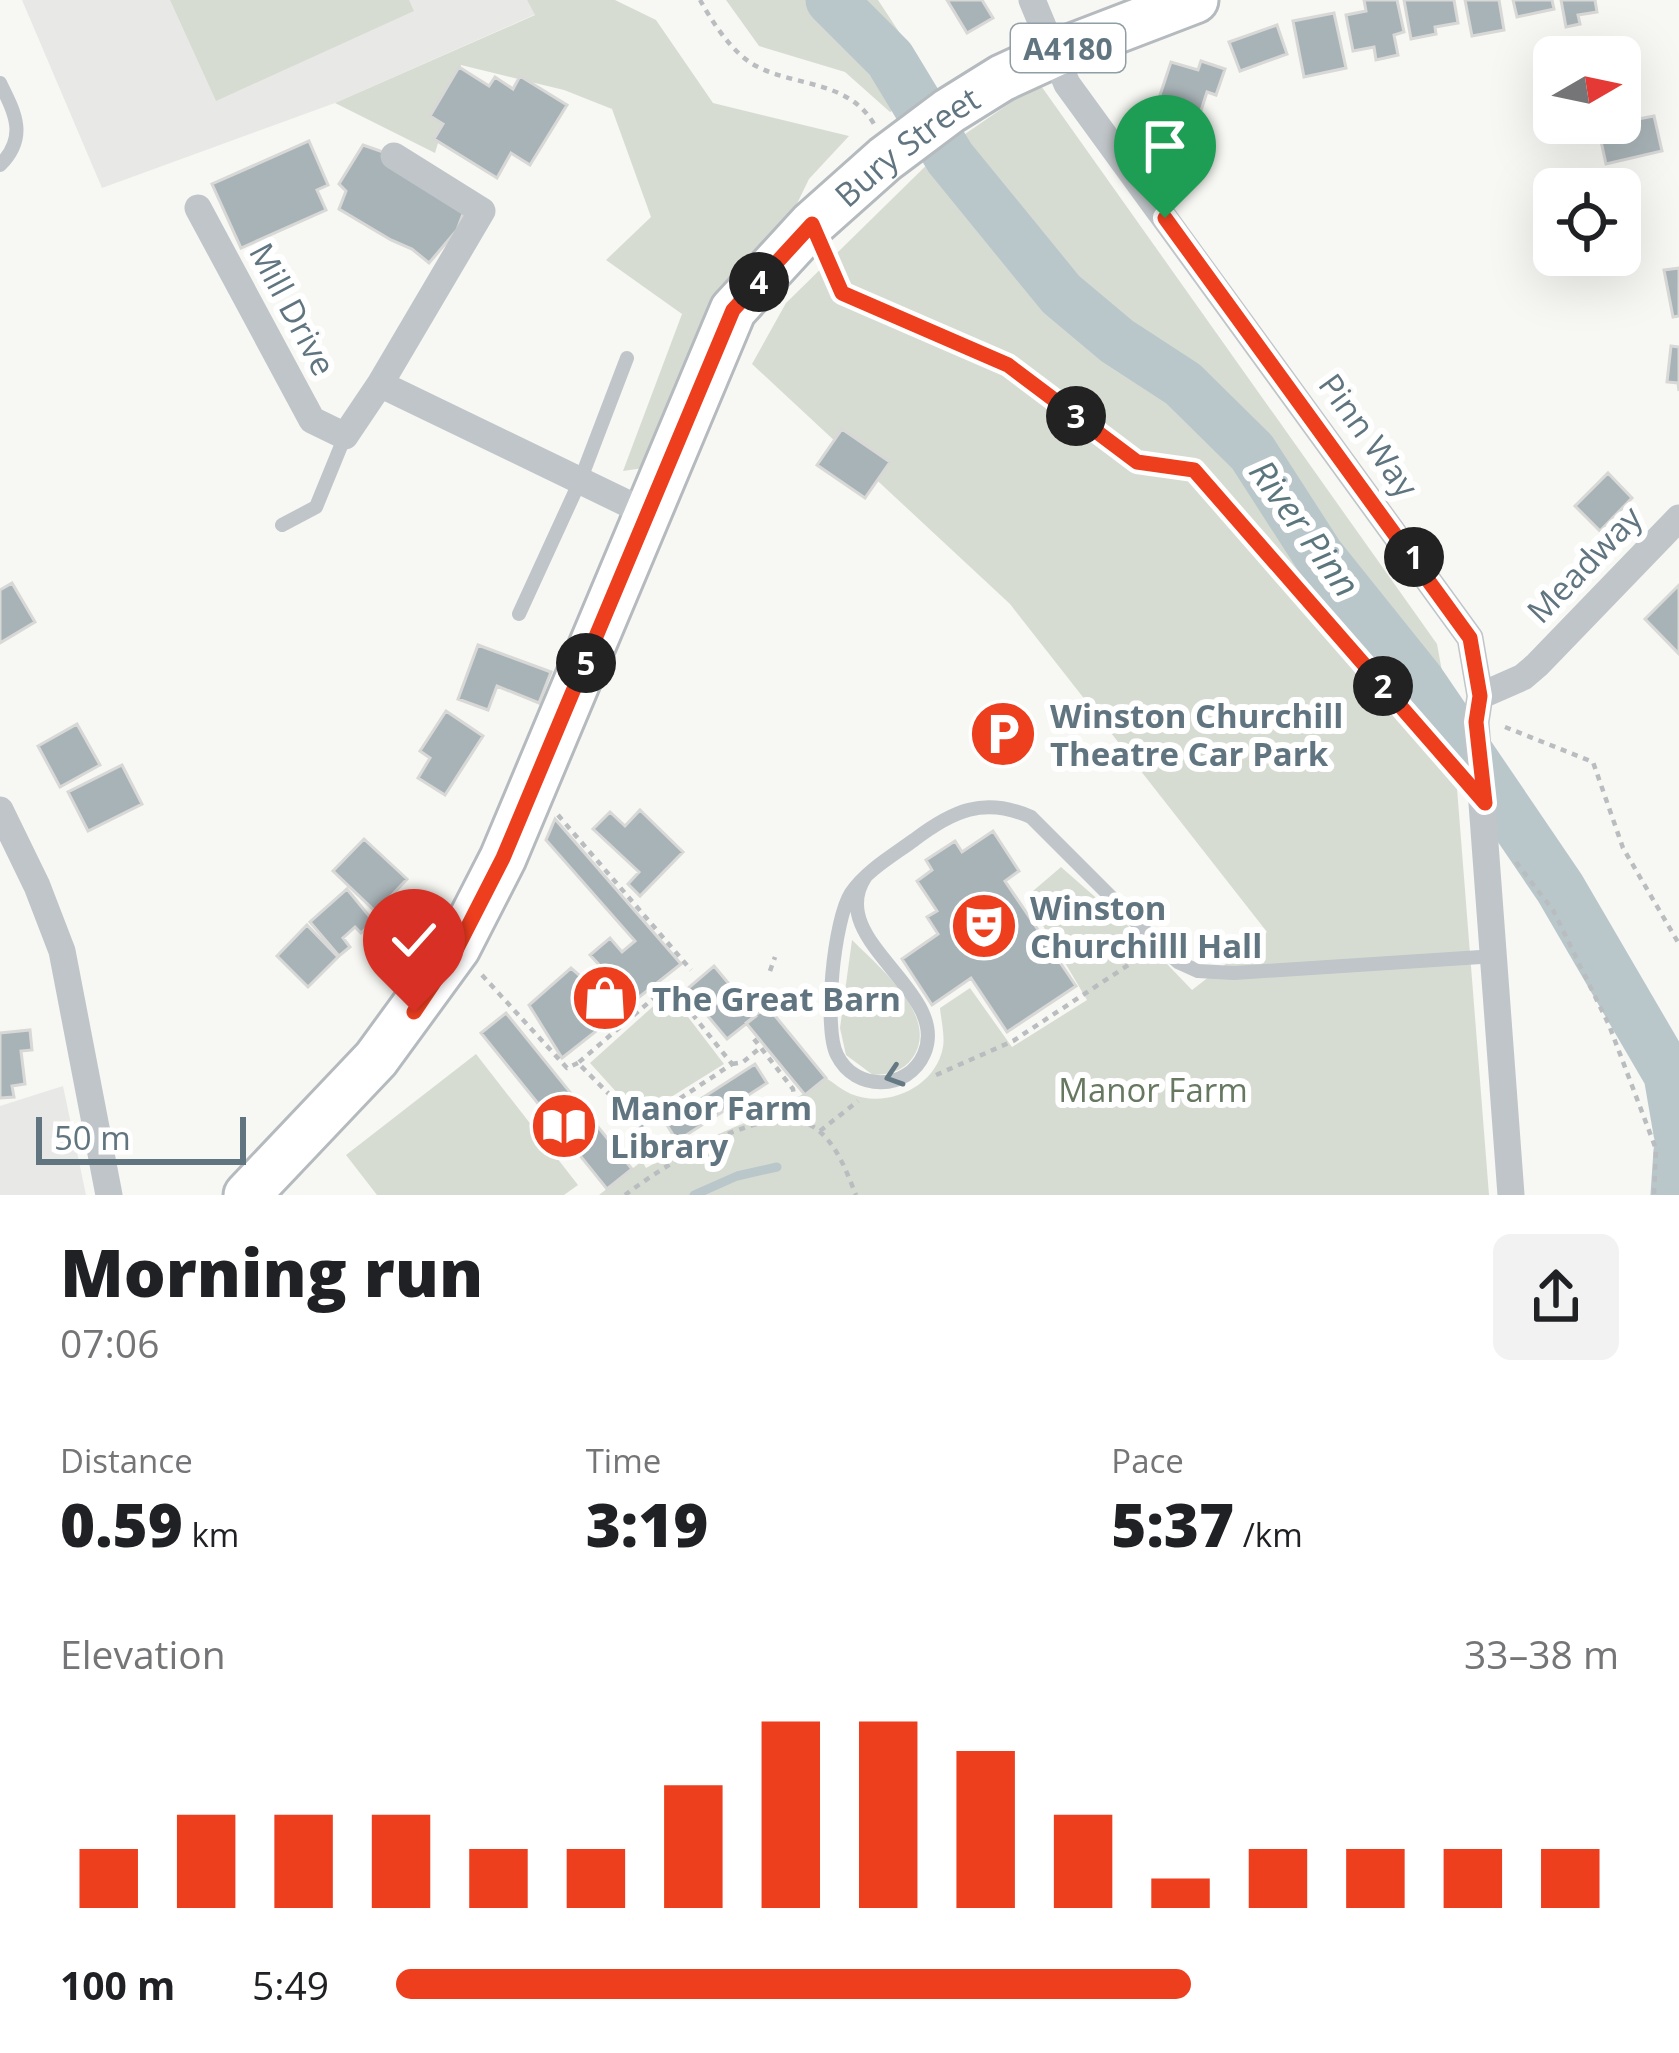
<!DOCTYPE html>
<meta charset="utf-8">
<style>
body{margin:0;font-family:"Open Sans",sans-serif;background:#f2f2f2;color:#202124;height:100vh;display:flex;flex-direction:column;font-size:45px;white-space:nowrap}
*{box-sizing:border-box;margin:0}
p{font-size:39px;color:#757577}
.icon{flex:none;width:66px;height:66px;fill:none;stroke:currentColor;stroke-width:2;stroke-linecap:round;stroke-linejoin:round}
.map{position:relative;height:1195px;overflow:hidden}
.panel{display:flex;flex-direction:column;background:#fff;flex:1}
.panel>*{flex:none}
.needle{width:78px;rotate:81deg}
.buttons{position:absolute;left:1533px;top:36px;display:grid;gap:24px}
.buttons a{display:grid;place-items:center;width:108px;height:108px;border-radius:18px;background:#fff;box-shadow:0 12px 48px #0002;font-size:60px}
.scale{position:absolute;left:36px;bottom:30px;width:210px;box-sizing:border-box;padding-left:12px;border:6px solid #607580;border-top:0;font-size:33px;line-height:42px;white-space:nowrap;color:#607580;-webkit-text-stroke:9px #fff;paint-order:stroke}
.pin{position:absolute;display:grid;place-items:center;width:102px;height:102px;color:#fff;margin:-123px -51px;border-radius:50% 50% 50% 0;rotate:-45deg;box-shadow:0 0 12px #0007}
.pin .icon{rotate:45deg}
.km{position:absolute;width:60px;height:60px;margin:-30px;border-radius:50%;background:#222;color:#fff;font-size:33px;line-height:60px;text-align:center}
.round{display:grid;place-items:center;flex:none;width:126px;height:126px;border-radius:18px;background:#f2f2f2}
.overview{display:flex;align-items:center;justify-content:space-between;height:204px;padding:0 60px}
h1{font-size:66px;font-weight:800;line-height:90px}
.metrics{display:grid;grid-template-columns:repeat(3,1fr);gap:18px;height:204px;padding:12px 60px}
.metrics div{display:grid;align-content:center}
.metrics b{font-size:60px;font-weight:800}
.metrics small{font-size:33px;font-weight:400}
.metrics p{font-size:33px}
.chart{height:336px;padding:24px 60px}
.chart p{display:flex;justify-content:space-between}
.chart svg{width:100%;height:216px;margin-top:12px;stroke:#ed3e1e;stroke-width:6}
ul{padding:0 60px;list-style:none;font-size:39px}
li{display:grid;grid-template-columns:192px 144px 1fr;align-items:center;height:90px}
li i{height:30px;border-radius:15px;background:#ed3e1e}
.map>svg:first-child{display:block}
.built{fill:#e8e9e7}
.green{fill:#d7dcd2}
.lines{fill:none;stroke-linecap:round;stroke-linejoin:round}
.stream{stroke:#b9c7cb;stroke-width:9}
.river{stroke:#b9c7cb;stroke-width:51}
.building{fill:#a8b3b7;stroke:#d8d8d6;stroke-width:3}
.primary-casing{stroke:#b5babe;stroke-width:51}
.path{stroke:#b9bdbf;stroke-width:4.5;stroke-dasharray:6 6;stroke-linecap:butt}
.service{stroke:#bfc5c8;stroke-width:14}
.minor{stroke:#bfc5c8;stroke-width:27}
.primary{stroke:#fff;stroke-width:45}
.oneway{stroke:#657984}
.route-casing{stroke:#fff;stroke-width:24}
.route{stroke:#ed3e1e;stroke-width:15}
.labels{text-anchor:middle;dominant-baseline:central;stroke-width:12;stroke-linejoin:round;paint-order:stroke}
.shield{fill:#fff;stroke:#909ea6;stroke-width:3}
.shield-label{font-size:30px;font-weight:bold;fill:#607580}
.street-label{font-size:33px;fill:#607580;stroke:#fff}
.poi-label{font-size:33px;font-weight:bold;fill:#607580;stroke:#fff;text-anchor:start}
.park-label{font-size:33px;fill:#66785f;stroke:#fff}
.water-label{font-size:36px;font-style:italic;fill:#5b767c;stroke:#fff}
</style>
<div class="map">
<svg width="1679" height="1195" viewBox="0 0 1679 1195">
<rect width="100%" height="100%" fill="#f7f7f3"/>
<!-- built -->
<path class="built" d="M 22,0 L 527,0 L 536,14 L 335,103 L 102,188 Z
M 63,1086 L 86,1195 L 0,1195 L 0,1106 Z"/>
<!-- green -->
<path class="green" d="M 170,0 L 409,0 L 414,11 L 216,101 Z
M 527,0 L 615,0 L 656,20 L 713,103 L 849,136 L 809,179 L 791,216 L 713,296 L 657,466 L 623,471 L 682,314 L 606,260 L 651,217 L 612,109 L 564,90 L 461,65 L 435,153 L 335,103 L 535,15 Z
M 726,0 L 878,0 L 936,88 L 890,112 L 845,72 L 759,46 Z
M 1039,83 L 1437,644 L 1447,699 L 1329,550 L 1261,446 L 1192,377 L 1127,335 L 1071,288 L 952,143 Z
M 943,149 L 1061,294 L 1117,341 L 1183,384 L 1252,452 L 1319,557 L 1438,706 L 1454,750 L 1489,1195 L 599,1195 L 642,1161 L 646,1168 C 700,1137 781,1115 826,1078 C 834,1083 842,1090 851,1094 C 887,1109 936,1087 943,1047 C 945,1035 941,1020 940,1008 L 970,988 L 1012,1047 L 1087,1000 L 1026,897 L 1061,867 L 1143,939 L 1192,990 L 1267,932 L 1010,604 L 752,364 L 786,303 Z
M 852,940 C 878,966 937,1014 915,1054 C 905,1071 892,1074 873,1075 L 846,1055 L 840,1028 Z
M 669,992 L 724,1064 L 639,1117 L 590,1063 Z
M 476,1054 L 578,1185 L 564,1195 L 377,1195 L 346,1155 Z"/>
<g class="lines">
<!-- stream -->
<path class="stream" d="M 694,1195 L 737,1176 L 777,1167"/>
<!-- river -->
<path class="river" d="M 831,0 L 890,59 L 950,158 L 1061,294 L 1117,341 L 1183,384 L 1252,452 L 1319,556 L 1420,682 L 1560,888 L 1669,1075 L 1679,1133
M 1676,1195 L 1679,1151"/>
</g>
<!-- building -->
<path class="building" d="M 947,0 L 982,0 L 993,18 L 967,33 Z
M 1364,0 L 1397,0 L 1404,32 L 1394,35 L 1398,55 L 1376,60 L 1374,47 L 1353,51 L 1346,15 L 1366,11 Z
M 1404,0 L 1454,0 L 1458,23 L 1435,27 L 1436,34 L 1411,39 Z
M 1465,0 L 1499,0 L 1504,30 L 1472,36 Z
M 1513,0 L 1552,0 L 1554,9 L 1517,17 Z
M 1561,0 L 1595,0 L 1597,12 L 1578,15 L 1580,24 L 1566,27 Z
M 1334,13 L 1346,68 L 1304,77 L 1293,21 Z
M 1277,25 L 1287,54 L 1240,71 L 1229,42 Z
M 1201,61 L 1225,69 L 1216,95 L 1207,92 L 1197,123 L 1155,110 L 1171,62 L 1198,70 Z
M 459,67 L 489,86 L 495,77 L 513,89 L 520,76 L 567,105 L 530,165 L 511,153 L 497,178 L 434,139 L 443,124 L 430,116 Z
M 1635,108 L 1638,119 L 1654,116 L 1662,151 L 1606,164 L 1597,123 L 1620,123 L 1620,111 Z
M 309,141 L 328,185 L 317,190 L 326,210 L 241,248 L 212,184 Z
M 363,145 L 389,154 L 466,206 L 457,230 L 429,263 L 412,249 L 391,240 L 339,209 L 346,191 L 339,184 Z
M 1679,268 L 1679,316 L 1673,317 L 1664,270 Z
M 1671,346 L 1679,347 L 1679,391 L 1678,383 L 1667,382 Z
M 842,429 L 890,462 L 865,498 L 817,465 Z
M 1608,473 L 1632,498 L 1600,531 L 1575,506 Z
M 12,583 L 35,622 L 0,643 L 0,590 Z
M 1679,585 L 1679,654 L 1645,619 Z
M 478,645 L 551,672 L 539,703 L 497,686 L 488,710 L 458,699 Z
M 446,711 L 483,736 L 445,795 L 418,778 L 430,758 L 420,751 Z
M 77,724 L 100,765 L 60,787 L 38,746 Z
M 122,765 L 142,804 L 88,831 L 68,792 Z
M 640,810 L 683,852 L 640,896 L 628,884 L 639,872 L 593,829 L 610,812 L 625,826 Z
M 555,819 L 681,964 L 562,1058 L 529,1005 L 571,968 L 587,982 L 602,968 L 590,955 L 610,938 L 622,952 L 635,941 L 546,840 Z
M 993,831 L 1019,871 L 1005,881 L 1076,986 L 1007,1032 L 971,978 L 932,1005 L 902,959 L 938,934 L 927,917 L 937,911 L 917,881 L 932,870 L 926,860 L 955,841 L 962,852 Z
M 364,839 L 407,879 L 376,912 L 333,871 Z
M 347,889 L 374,922 L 361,933 L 355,927 L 343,938 L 350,947 L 339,956 L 310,922 Z
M 307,925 L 338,957 L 308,987 L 277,956 Z
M 714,966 L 756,1016 L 727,1039 L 686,990 Z
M 767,1006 L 826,1078 L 805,1095 L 746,1023 Z
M 506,1013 L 632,1169 L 607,1189 L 481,1033 Z
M 30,1030 L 32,1050 L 21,1051 L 25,1084 L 12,1086 L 14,1097 L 0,1098 L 0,1033 Z
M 755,1064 L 767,1083 L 677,1141 L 665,1122 Z"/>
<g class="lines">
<defs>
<g id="primary">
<path id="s1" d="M 247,1195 L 376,1059 L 457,948 L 503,858 L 733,310 L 812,224 L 885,159 L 949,111 L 1002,78 L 1054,54 L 1195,0"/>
</g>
</defs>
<!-- primary casing -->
<use href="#primary" class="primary-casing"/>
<!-- path -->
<path class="path" d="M 700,0 C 713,23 732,53 756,66 C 796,87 848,80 874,124
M 829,262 L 842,293 L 1008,365 L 1137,462 L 1194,469 L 1450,763
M 1505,727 L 1593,762 L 1623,848 L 1679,944
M 558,815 L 691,970
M 1516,862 L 1553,910 L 1609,1025 L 1656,1149 L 1654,1195
M 770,971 L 775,957
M 482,975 L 567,1068 L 578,1063
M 754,1039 L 793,1089 L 798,1120
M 732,1064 L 743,1062 L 760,1048
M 936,1075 L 1013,1041 L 1142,956
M 640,1125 L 732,1064 L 669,985 L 578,1063 L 640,1125 L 664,1166
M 820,1131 L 858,1101
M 625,1195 C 662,1167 774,1092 819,1131 C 838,1147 847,1173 856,1195"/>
<!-- service -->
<path class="service" d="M 0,83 C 15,113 28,137 0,165
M 282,525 L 316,507 L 345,436
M 519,614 L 580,481 L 627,358
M 866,876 C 822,940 952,991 924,1054 C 908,1091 855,1092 837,1055 C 823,1028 834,919 851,893 C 866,871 892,856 914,840 C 952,811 984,796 1031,817 L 1161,947 L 1178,962 L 1198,971 L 1234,973 L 1496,956"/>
<!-- minor -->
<path class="minor" d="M 1032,0 L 1067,84 L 1470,638 L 1480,696 L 1476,722 L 1511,1195
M 198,208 L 312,420 L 345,436 L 380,384 L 649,514
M 380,384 L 482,211 L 394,156
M 1480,696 L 1523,677 L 1537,665 L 1679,518
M 0,810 L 37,886 L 62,951 L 109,1195"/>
<!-- primary -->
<use href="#primary" class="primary"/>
</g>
<!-- one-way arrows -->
<defs><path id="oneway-chevron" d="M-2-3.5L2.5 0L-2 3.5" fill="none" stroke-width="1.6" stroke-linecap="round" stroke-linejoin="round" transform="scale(3)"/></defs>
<use class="oneway" href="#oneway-chevron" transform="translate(894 1076) rotate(162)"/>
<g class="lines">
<defs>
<path id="route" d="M 414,1012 L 457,948 L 503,858 L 733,310 L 812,224 L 842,293 L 1008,365 L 1137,462 L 1194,470 L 1485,803 L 1476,722 L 1480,696 L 1470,638 L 1165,218"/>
</defs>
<!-- route casing -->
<use href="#route" class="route-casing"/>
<!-- route -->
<use href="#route" class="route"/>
</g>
<!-- icons -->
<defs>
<symbol id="parking-disc" viewBox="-11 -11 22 22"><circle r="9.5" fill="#ed3e1e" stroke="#fff"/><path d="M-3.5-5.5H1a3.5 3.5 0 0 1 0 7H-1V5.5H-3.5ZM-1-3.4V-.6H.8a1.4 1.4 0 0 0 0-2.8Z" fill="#fff"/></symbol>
<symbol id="theatre-disc" viewBox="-11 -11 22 22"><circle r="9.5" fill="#ed3e1e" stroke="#fff"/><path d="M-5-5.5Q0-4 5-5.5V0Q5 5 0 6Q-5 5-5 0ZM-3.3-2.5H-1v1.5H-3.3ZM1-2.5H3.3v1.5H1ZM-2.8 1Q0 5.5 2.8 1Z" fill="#fff"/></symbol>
<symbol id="shop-disc" viewBox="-11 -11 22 22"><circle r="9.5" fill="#ed3e1e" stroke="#fff"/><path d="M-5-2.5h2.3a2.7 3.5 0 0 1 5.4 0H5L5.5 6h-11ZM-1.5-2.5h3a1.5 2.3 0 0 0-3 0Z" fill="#fff"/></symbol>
<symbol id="library-disc" viewBox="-11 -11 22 22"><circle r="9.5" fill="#ed3e1e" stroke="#fff"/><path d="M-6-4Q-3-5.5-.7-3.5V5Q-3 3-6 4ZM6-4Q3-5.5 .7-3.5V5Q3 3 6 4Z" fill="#fff"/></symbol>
</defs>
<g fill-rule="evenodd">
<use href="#parking-disc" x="965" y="696" width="76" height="76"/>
<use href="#theatre-disc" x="946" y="888" width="76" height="76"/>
<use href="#shop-disc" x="567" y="960" width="76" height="76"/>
<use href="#library-disc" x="526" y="1088" width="76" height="76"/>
</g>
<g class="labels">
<!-- shield labels -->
<rect class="shield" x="1011" y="24" width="114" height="48" rx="9"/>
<g class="shield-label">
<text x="1068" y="48">A4180</text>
</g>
<!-- street labels -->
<g class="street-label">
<text stroke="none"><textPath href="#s1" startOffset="1260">Bury Street</textPath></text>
<text transform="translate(293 309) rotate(62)">Mill Drive</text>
<text transform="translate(1369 435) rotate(54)">Pinn Way</text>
<text transform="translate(1584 564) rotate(-46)">Meadway</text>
</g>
<!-- poi labels -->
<g class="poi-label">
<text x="1050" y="715">Winston Churchill<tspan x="1050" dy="38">Theatre Car Park</tspan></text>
<text x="1030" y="907">Winston<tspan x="1030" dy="38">Churchilll Hall</tspan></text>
<text x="652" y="998">The Great Barn</text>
<text x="610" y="1107">Manor Farm<tspan x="610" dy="38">Library</tspan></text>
</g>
<!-- park labels -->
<g class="park-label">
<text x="1153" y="1089">Manor Farm</text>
</g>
<!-- water labels -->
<g class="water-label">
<text transform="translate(1305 528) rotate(54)">River Pinn</text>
</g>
</g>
</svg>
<div class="buttons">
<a><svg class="needle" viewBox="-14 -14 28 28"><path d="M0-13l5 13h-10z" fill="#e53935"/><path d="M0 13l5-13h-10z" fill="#757577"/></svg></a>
<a><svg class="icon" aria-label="locate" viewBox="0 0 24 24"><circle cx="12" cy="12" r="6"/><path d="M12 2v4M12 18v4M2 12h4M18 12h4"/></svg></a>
</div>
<div class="scale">50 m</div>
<div class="pin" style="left:1165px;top:218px;background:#1e9e55"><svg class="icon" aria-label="arrive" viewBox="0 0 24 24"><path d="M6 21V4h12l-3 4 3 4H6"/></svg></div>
<div class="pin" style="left:414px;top:1012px;background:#d93025"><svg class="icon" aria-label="check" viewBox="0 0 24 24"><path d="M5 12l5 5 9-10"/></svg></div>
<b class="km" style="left:1414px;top:557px">1</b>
<b class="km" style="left:1383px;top:686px">2</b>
<b class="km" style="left:1076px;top:416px">3</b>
<b class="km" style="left:759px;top:282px">4</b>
<b class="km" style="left:586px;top:663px">5</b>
</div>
<section class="panel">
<div class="overview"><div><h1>Morning run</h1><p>07:06</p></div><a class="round"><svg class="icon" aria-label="share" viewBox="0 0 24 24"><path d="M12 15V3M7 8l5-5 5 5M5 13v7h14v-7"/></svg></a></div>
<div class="metrics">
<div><p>Distance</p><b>0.59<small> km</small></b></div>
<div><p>Time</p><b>3:19</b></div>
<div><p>Pace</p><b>5:37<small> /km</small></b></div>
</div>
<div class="chart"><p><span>Elevation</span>33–38 m</p>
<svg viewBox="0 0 160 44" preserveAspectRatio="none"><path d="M5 44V32M15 44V25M25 44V25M35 44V25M45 44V32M55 44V32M65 44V19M75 44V6M85 44V6M95 44V12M105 44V25M115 44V38M125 44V32M135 44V32M145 44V32M155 44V32"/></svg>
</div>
<ul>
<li><b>100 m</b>5:49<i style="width:65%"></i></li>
</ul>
</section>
